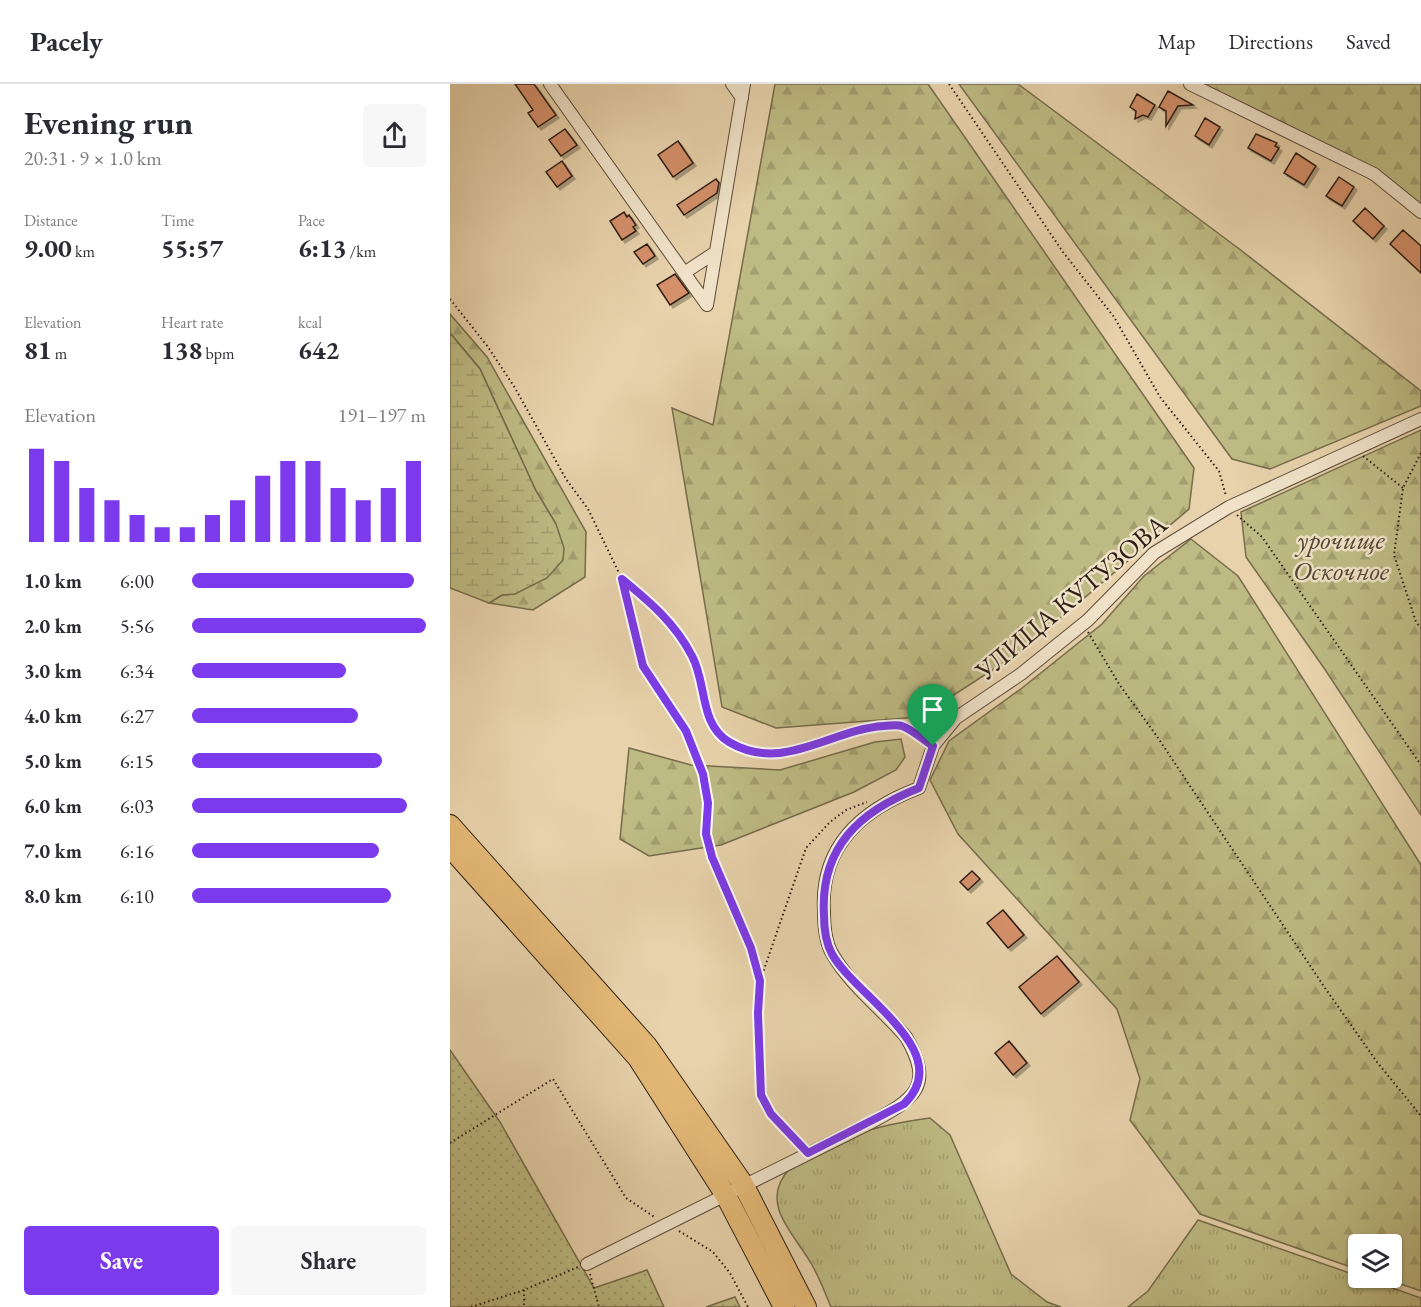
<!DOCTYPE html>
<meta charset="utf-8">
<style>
body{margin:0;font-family:"EB Garamond",serif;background:#f7f7f7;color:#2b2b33;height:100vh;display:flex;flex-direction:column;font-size:22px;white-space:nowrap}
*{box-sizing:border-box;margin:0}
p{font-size:20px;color:#7c7c81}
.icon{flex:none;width:33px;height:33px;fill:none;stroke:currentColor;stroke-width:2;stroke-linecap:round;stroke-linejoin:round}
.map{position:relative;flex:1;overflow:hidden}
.side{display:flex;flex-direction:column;background:#fff;width:450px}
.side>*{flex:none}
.controls{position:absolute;left:898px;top:1150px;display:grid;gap:12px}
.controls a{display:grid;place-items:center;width:54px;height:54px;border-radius:6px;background:#fff;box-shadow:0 2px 4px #0004;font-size:30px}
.pin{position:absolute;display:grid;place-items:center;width:51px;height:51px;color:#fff;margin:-62px -26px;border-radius:50% 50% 50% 0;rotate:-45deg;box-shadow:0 0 6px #0007}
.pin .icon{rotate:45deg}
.round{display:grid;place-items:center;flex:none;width:63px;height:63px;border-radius:6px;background:#f7f7f7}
.headline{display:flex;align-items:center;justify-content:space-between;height:102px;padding:0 24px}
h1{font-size:33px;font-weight:700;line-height:45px}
.metrics{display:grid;grid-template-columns:repeat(3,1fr);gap:9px;height:102px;padding:6px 24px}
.metrics div{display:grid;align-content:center}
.metrics b{font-size:26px;font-weight:700}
.metrics small{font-size:16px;font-weight:400}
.metrics p{font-size:16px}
.chart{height:168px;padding:12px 24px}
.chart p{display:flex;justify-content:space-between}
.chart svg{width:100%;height:108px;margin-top:6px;stroke:#7c3aed;stroke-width:6}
.primary-button{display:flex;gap:12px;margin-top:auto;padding:12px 24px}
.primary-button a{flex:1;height:69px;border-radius:6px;background:#7c3aed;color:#fff;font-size:24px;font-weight:700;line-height:69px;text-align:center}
.primary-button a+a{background:#f7f7f7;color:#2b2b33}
ul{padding:0 24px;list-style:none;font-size:20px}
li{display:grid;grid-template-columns:96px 72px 1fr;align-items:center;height:45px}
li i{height:15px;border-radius:8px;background:#7c3aed}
header{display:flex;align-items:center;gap:36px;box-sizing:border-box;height:84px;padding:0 30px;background:#fff;border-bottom:2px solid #e1e1e2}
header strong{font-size:28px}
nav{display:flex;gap:33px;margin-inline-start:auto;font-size:21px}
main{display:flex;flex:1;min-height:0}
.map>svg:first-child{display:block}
.grass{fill:url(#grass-tufts);stroke:#766c4c;stroke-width:1.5}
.forest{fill:url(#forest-firs);stroke:#766c4c;stroke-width:1.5}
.wetland{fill:url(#wetland-marsh);stroke:#766c4c;stroke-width:1.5}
.garden{fill:url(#garden-dots);stroke:#766c4c;stroke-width:1.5}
.building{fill:#d4906a;stroke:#2e1f14;stroke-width:1.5;filter:url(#shadow)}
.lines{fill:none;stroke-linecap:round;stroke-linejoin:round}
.minor-casing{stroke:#5c4c3a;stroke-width:14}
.primary-casing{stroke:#2e1f14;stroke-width:22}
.path{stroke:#2e1f14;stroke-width:2;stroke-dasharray:1.5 3;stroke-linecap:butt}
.minor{stroke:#efe2c8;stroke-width:12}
.primary{stroke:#e4b976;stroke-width:20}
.route-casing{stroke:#fff;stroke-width:12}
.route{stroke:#7c3aed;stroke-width:8}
.labels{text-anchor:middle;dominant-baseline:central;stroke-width:5;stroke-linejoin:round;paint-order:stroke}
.park-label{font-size:27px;font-style:italic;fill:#524630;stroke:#efe2c8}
.street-label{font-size:27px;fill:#2e1f14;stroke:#efe2c8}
</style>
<header>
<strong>Pacely</strong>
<nav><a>Map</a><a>Directions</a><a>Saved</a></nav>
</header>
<main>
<section class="side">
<div class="headline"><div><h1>Evening run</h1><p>20:31 · 9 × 1.0 km</p></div><a class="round"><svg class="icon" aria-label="share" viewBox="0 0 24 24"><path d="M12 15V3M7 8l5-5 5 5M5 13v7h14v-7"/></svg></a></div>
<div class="metrics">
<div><p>Distance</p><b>9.00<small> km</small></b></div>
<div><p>Time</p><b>55:57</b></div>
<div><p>Pace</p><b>6:13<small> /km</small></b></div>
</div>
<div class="metrics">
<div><p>Elevation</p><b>81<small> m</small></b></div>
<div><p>Heart rate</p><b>138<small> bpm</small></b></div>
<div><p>kcal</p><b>642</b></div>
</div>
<div class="chart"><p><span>Elevation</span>191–197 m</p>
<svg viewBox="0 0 160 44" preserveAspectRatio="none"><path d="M5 44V6M15 44V11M25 44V22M35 44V27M45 44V33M55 44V38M65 44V38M75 44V33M85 44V27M95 44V17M105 44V11M115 44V11M125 44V22M135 44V27M145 44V22M155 44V11"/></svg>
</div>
<ul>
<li><b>1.0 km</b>6:00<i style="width:95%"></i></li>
<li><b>2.0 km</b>5:56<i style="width:100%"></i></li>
<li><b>3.0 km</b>6:34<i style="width:66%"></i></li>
<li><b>4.0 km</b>6:27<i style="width:71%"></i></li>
<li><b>5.0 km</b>6:15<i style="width:81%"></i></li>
<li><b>6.0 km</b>6:03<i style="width:92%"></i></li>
<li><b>7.0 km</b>6:16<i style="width:80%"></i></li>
<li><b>8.0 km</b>6:10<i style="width:85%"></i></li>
</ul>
<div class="primary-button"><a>Save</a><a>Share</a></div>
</section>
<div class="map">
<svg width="971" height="1223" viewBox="0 0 971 1223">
<defs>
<pattern id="grass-tufts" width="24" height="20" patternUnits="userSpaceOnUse" patternTransform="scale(1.5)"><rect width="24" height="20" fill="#bdba83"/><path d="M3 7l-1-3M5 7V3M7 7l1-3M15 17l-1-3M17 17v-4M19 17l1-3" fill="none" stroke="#a39f70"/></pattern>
<pattern id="forest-firs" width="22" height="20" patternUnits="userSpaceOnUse" patternTransform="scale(1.5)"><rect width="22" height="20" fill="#bdba83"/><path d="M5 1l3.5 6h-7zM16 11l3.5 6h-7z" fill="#a39f70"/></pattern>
<pattern id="wetland-marsh" width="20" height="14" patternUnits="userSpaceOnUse" patternTransform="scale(1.5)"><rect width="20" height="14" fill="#bdba83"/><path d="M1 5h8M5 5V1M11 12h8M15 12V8" fill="none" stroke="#a39f70"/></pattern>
<pattern id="garden-dots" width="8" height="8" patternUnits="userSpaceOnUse" patternTransform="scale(1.5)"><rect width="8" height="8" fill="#bdba83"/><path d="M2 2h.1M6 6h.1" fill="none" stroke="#a39f70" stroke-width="1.8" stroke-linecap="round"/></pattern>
<filter id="shadow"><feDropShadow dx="3" dy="3" stdDeviation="0" flood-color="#0004"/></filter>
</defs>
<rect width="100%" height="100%" fill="#e7d2ab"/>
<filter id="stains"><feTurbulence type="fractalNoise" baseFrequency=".00333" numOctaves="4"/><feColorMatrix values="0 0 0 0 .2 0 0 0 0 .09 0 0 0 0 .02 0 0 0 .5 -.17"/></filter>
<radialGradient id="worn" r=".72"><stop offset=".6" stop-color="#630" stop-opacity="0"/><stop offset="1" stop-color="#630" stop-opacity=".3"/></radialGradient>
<!-- grass -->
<path class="grass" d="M 480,1034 L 500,1051 L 561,1190 L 597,1218 L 611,1223 L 381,1223 C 375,1209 370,1195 362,1181 C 353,1164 335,1145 329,1126 C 310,1064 438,1039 480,1034 Z
M 748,1136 L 971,1214 L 971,1223 L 678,1223 L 698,1207 Z"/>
<!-- forest -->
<path class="forest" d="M 325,0 L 478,0 L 744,384 L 739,425 L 573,566 L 470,633 L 326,644 L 272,623 L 222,324 L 263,341 Z
M 509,0 L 568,0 L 788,164 L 971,307 L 971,322 L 820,385 L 782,375 Z
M 746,0 L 971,0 L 971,123 L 926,87 Z
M 0,230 L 37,273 L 136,448 L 135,493 L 83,526 L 39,519 L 52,511 L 65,510 L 106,440 L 86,407 L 30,285 L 0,249 Z
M 971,346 L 971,731 L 874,584 L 796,473 L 791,428 Z
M 741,455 L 788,492 L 971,781 L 971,1207 L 933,1194 L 942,1194 L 942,1161 L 909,1161 L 909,1186 L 750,1130 L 680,1036 L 690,995 L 667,925 L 508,750 L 480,696 L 499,657 L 572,604 L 652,540 L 694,492 Z
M 451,655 L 455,673 L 446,686 L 404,708 L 271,761 L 199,772 L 170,755 L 179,664 L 241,681 L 330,686 L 425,658 Z"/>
<!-- wetland -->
<path class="wetland" d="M 0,249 L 30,285 L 86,407 L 106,440 L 114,464 L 113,476 L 97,494 L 65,510 L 52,511 L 39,519 L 0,504 Z"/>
<!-- garden -->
<path class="garden" d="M 0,966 L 50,1038 L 144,1204 L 197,1186 L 214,1223 L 0,1223 Z
M 285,1213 L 290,1223 L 256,1223 Z"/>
<!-- building -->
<path class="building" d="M 65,0 L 84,0 L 106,31 L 88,43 L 78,29 L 83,26 Z
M 718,7 L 743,21 L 728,22 L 716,42 L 716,27 L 709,23 Z
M 687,10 L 705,21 L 698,33 L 693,31 L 685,35 L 686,27 L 680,23 Z
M 755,34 L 770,43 L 759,61 L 745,52 Z
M 115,45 L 127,61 L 111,72 L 99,56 Z
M 806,50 L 827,59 L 825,62 L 829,64 L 821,77 L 798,64 Z
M 228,57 L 243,79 L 223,93 L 208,71 Z
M 846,69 L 866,82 L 854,101 L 834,89 Z
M 112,77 L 122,92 L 107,103 L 96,88 Z
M 889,93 L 904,103 L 892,122 L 876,112 Z
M 266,95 L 269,99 L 267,109 L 234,131 L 227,121 Z
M 915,124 L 934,142 L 923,155 L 903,137 Z
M 174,128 L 177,133 L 179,131 L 186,141 L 183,143 L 186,147 L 172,156 L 160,137 Z
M 953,146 L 971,162 L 971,189 L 940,160 Z
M 197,160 L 205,172 L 193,180 L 184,168 Z
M 225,190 L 239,209 L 220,221 L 207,201 Z
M 522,787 L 530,795 L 518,806 L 510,798 Z
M 553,826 L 574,851 L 558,864 L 537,839 Z
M 607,872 L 629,898 L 591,930 L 569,903 Z
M 559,957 L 577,979 L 563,991 L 545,969 Z"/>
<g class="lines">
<defs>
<path id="minor" d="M 100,0 L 257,221
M 282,0 L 292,14
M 740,0 L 924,90 L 971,128
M 234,189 L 266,168
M 257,221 L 294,0
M 137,1180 L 420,1039 C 464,1015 485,1003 456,953 C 433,926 401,902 383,871 C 375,859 374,841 374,827 C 370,761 413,725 469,704 L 483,662 L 506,634 L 571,590 L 638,536 L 704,469 L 779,423 L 971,335"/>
<path id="primary" d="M 0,741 L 197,962 L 293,1100 L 356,1223
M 0,763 L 188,974 L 275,1110 L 334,1223"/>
</defs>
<!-- minor casing -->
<use href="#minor" class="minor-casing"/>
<!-- primary casing -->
<use href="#primary" class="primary-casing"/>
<!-- path -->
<path class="path" d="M 499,0 L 613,168 L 664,233 L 710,313 L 769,387 L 776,412
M 0,215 L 38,263 L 65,304 L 116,395 L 138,425 L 172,495 L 193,582 L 236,647 L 253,690 L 259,719 L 256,750 L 262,773 L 301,864 L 310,897
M 971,369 L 953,404 L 944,471 L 966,538 L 971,544
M 913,372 L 953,404
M 787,431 L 812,453 L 971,681
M 172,495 C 200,518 224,539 242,572 C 257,599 249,639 279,658 C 332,690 381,645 433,642 C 438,642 447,640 452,641 C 459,644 467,653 474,657
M 638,548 L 669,600 L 706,651 L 875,904 L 927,978 L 971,1032
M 0,1059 L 103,995 L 176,1114 L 206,1134
M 350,1061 L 321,1030 L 311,1011 L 308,929 L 310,897 L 356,764 L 380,738 L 396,726 L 417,718
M 229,1147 L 263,1168 L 280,1189 L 298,1223
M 140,1190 L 149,1223
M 74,1206 L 74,1223
M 21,1223 L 74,1206 L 128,1183"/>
<!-- minor -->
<use href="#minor" class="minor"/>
<!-- primary -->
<use href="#primary" class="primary"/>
</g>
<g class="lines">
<defs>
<path id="route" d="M 172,495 C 200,518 225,539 242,572 C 257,599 249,640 279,658 C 333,690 381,645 434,642 C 439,642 447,640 452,642 C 463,646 473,656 483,662 L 469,704 C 410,727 370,763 374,831 C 374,844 376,859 382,870 C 405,912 508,968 454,1020 L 358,1069 L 321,1030 L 311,1011 L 308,929 L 310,897 L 301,864 L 262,773 L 256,750 L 258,719 L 253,690 L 236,647 L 193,582 Z"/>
</defs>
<!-- route casing -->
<use href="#route" class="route-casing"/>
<!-- route -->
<use href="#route" class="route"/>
</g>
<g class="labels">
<!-- park labels -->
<g class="park-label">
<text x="891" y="455">урочище<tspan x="891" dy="31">Оскочное</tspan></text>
</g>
<!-- street labels -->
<g class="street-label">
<text transform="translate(621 513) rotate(-40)">УЛИЦА КУТУЗОВА</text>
</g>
</g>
<rect width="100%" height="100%" filter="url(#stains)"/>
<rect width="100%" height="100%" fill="url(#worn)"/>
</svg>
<div class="controls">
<a><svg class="icon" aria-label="layers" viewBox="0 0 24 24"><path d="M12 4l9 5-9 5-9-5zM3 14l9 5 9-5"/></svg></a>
</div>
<div class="pin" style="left:483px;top:662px;background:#1e9e55"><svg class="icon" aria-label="arrive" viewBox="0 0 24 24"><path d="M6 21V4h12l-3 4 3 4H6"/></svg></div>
</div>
</main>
